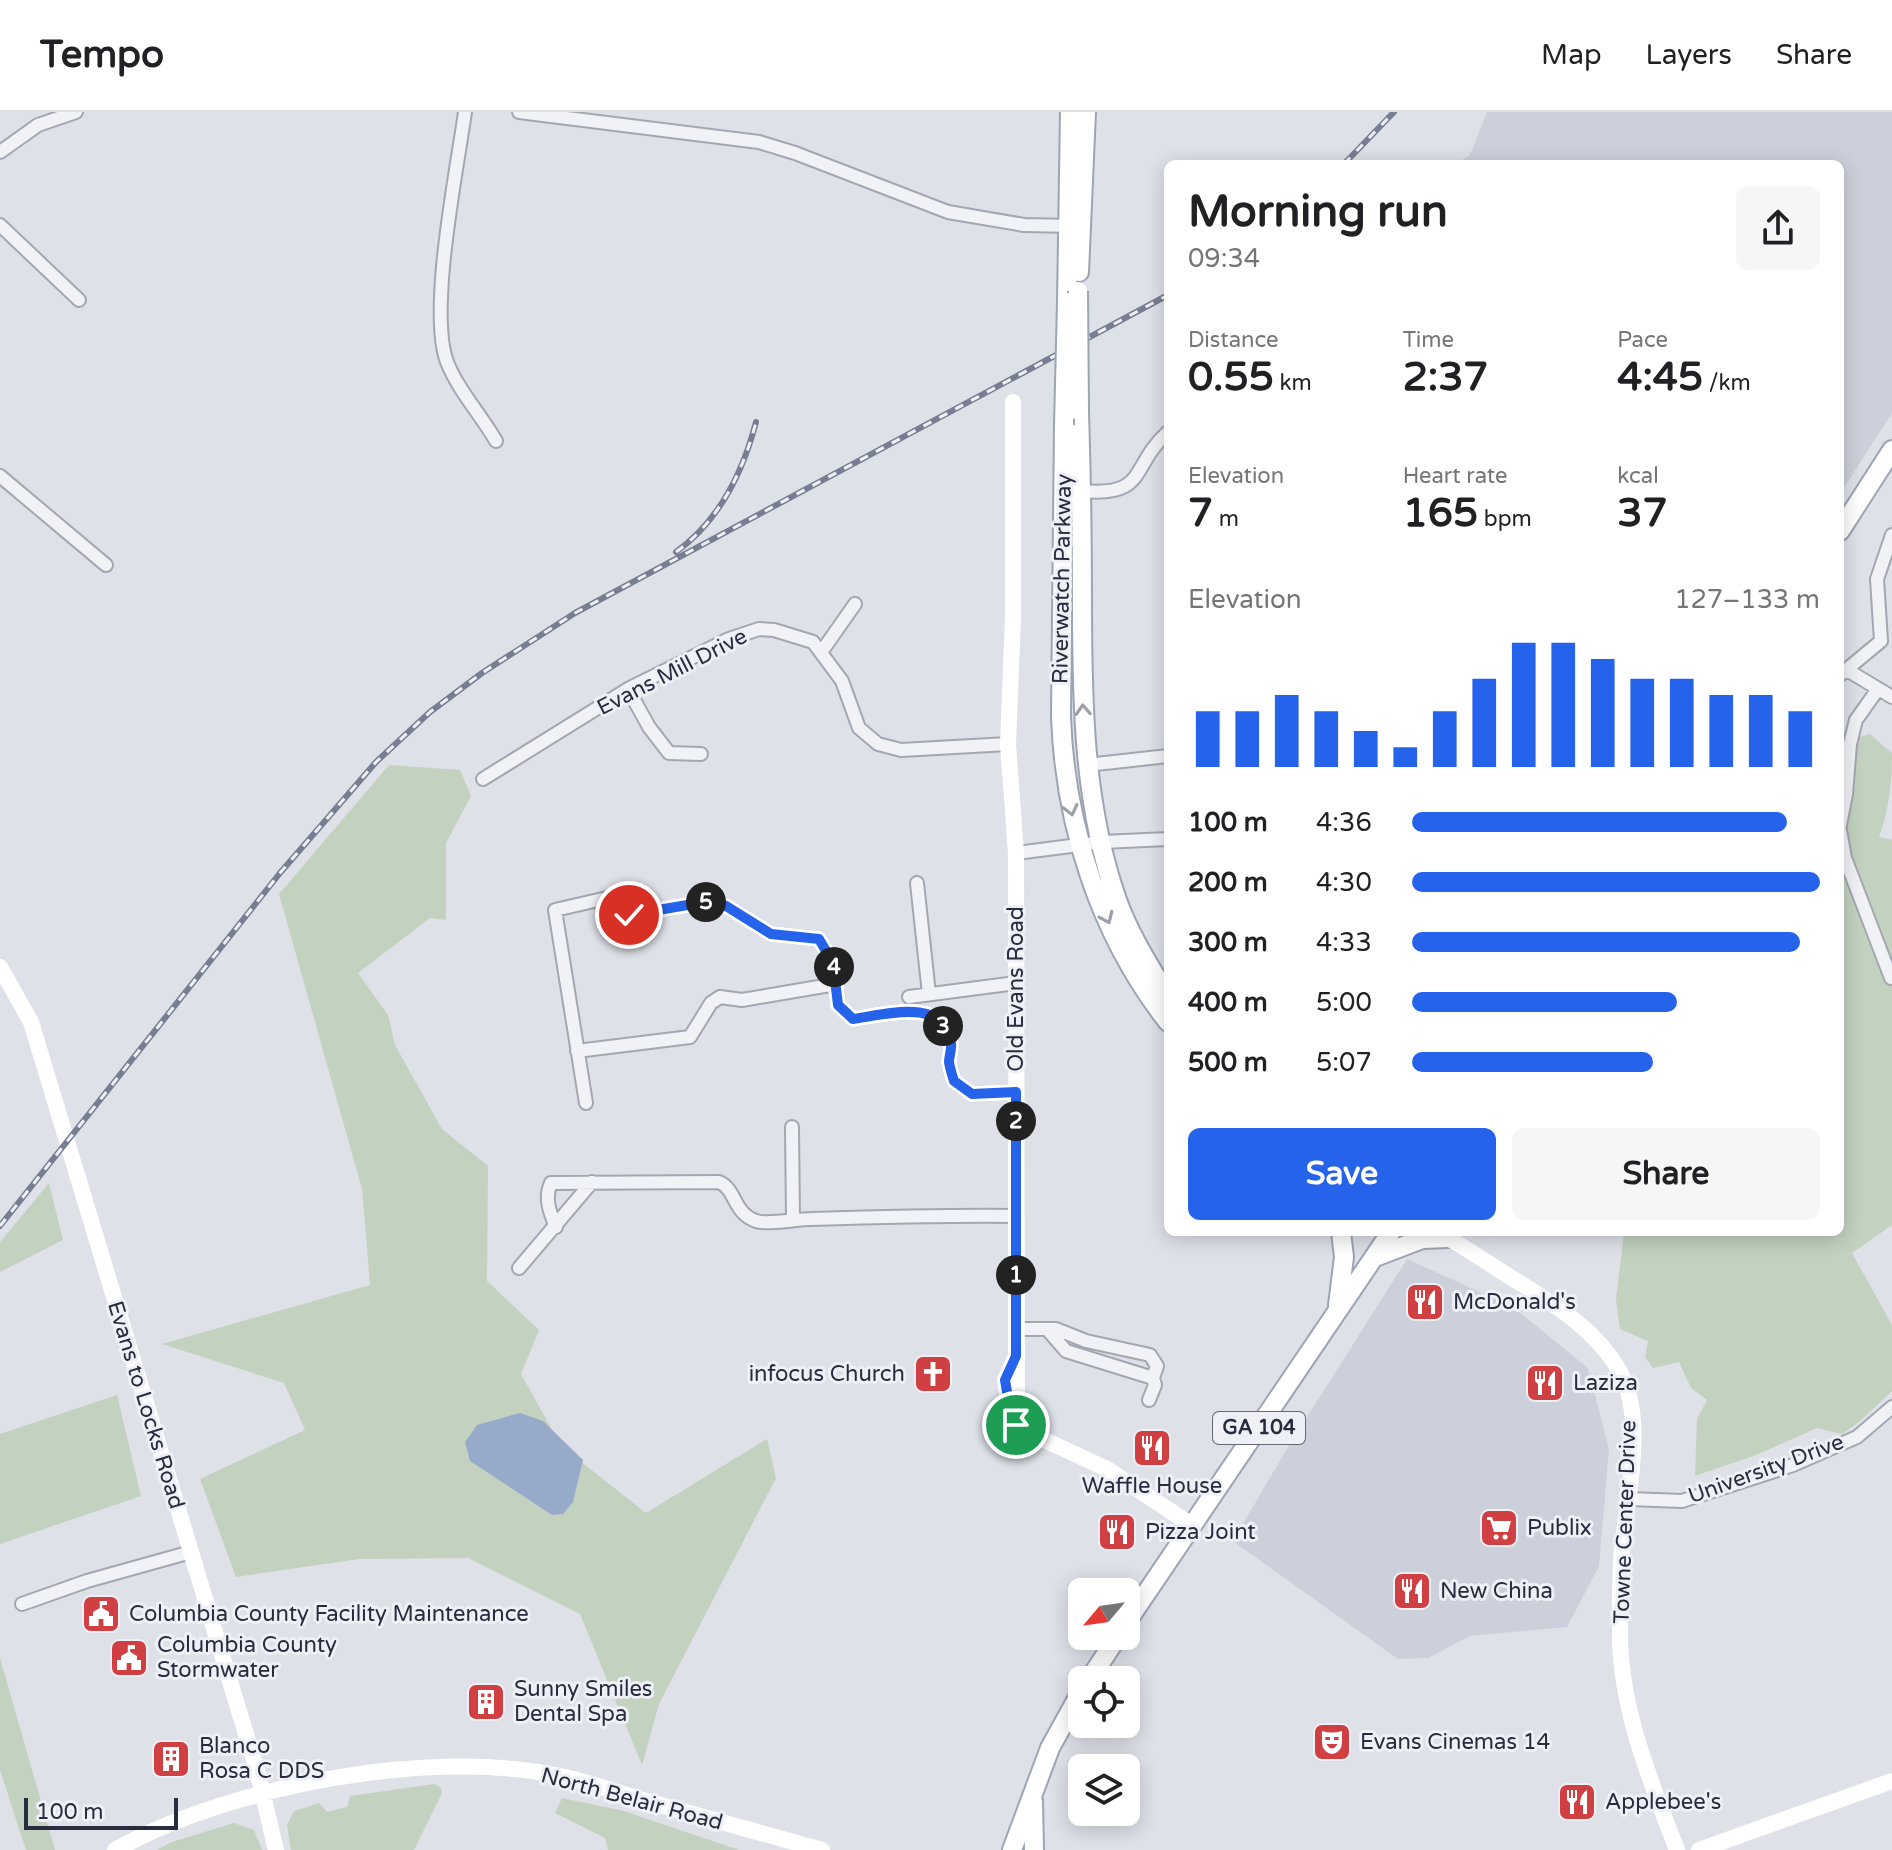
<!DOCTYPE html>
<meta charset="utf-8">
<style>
body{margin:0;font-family:"Varela Round",sans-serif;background:#f6f6f6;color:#202124;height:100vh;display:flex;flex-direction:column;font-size:30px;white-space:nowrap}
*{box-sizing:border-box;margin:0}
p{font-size:26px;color:#757577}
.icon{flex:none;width:44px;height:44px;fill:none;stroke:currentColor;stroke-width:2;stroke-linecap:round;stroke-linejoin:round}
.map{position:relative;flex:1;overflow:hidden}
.details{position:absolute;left:1164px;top:48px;width:680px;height:1076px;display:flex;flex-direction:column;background:#fff;border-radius:12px;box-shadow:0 4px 20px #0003}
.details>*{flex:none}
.needle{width:52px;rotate:241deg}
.fabs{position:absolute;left:1068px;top:1466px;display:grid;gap:16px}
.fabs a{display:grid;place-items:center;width:72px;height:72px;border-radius:12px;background:#fff;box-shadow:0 4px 20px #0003;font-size:40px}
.scale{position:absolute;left:24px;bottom:20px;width:154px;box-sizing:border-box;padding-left:8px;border:4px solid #272d3f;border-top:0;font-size:22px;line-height:28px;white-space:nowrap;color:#272d3f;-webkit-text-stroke:6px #eef0f6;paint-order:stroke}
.pin{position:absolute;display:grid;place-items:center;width:68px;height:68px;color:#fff;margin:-34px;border:4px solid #fff;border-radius:50%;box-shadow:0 2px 8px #0007}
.km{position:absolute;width:40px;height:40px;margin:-20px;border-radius:50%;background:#222;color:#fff;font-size:22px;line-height:40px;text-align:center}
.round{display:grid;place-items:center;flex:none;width:84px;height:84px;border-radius:12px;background:#f6f6f6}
.overview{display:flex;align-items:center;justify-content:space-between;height:136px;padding:0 24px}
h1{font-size:44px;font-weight:700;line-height:60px}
.metrics{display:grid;grid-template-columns:repeat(3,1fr);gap:12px;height:136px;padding:8px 24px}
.metrics div{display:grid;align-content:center}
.metrics b{font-size:40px;font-weight:700}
.metrics small{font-size:22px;font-weight:400}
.metrics p{font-size:22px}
.chart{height:224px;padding:16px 24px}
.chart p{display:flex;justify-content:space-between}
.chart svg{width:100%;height:144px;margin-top:8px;stroke:#2563eb;stroke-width:6}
.action{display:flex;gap:16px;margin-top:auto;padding:16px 24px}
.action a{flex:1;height:92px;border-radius:12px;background:#2563eb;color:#fff;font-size:32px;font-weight:700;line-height:92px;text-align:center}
.action a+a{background:#f6f6f6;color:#202124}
ul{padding:0 24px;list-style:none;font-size:26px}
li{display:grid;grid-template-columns:128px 96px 1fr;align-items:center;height:60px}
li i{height:20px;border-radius:10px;background:#2563eb}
header{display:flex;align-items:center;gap:48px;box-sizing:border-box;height:112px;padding:0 40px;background:#fff;border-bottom:2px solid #e0e0e0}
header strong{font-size:38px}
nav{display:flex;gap:44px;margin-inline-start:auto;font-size:28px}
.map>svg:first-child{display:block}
.built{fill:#ccd0da}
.green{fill:#c2d2bf}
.water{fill:#98aac9}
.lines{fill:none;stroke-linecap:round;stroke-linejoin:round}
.street-casing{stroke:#a3a7b2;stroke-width:16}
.primary-casing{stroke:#9da4b4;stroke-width:22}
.street{stroke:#f1f2f6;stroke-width:12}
.secondary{stroke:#fff;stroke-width:16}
.primary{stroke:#fff;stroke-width:18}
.rail-casing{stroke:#787e92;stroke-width:6}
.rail{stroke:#eef0f6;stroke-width:3;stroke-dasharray:9;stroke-linecap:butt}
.primary-bridge-casing{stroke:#9da4b4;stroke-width:22;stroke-linecap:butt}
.primary-bridge{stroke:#fff;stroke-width:18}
.oneway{stroke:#9ea0a9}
.route-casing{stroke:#fff;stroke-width:16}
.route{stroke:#2563eb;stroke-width:10}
.labels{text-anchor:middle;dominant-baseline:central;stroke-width:6;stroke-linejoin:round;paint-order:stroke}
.shield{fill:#eef0f6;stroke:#636876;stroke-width:2}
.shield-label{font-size:20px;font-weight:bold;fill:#272d3f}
.street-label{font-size:22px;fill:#272d3f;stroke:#eef0f6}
.poi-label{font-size:22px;fill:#272d3f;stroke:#eef0f6;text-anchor:start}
</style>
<header>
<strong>Tempo</strong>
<nav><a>Map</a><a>Layers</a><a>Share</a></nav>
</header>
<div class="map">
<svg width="1892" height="1738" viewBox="0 0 1892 1738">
<rect width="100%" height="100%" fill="#dee1e8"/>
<!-- built -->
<path class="built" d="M 1487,0 L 1892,0 L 1892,301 L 1840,382 L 1840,52 L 1455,52 L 1470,43 Z
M 1407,1147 L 1513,1195 L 1588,1256 L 1609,1337 L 1599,1454 L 1567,1515 L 1470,1524 L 1428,1546 L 1398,1547 L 1233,1429 L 1285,1340 Z"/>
<!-- green -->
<path class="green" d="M 1870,622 L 1892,641 C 1892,670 1889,698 1879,725 L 1892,728 L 1892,1113 L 1852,1141 L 1892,1213 L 1892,1279 L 1859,1310 L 1842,1322 L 1817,1316 L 1756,1343 L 1695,1364 L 1697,1307 L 1707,1288 L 1691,1276 L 1679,1250 L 1653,1256 L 1645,1245 L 1648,1229 L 1620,1217 L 1616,1188 L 1624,1120 L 1840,1120 L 1840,631 Z
M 389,653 L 460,658 L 471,684 L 446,731 L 446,808 L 430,806 L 358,861 L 388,903 L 395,933 L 442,1017 L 488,1054 L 487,1169 L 539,1218 L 521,1262 L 561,1334 L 646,1401 L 767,1327 L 776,1366 L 659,1592 L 642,1653 L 580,1502 L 468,1446 L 359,1447 L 236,1465 L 200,1367 L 305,1318 L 284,1271 L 162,1232 L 370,1173 L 362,1077 L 279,782 Z
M 49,1071 L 63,1128 L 0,1160 L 0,1130 Z
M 117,1283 L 141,1384 L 0,1432 L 0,1322 Z
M 0,1546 L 55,1738 L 26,1738 L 0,1658 Z
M 434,1672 L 441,1676 L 442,1681 L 414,1738 L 291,1738 L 287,1713 L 294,1699 L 319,1691 L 327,1700 L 347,1695 L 350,1684 Z
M 562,1686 L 624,1699 L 739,1738 L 608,1738 L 605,1726 L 555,1701 Z
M 234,1711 L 254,1718 L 262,1738 L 157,1738 L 172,1730 Z"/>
<!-- water -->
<path class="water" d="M 520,1301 L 543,1309 L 583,1348 L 573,1390 L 563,1402 L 552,1403 L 470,1349 L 465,1330 L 477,1313 Z"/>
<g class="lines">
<defs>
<path id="street" d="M 465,0 C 457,58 428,199 447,250 C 458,278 481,303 496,329
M 519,0 L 759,30 L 795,41 L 948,100 L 1024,113 L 1074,114
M 0,40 L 38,13 L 76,0
M 0,113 L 79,188
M 0,364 L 106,453
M 1082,379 C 1148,385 1130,354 1168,320
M 1881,529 L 1877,467 L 1892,423
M 822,539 L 855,492
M 1847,558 L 1892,585
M 1840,563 L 1881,529
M 628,577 L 649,615 L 669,641 L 701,642
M 1087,653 L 1168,644
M 483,667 L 628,577 L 729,527 L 759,517 L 774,518 L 813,530 L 842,569 L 859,616 L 878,632 L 901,638 L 1008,632
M 1840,713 L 1846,682 L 1850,632 L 1856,608 L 1878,577
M 1840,718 L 1845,746 L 1891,866
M 1016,741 L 1102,730 L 1168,727
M 917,771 L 929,882
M 909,885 L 1016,871
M 577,939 L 690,925 L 711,891 L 720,885 L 742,888 L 836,872
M 586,991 L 555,798 L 607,786 L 629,803 L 705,790 L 726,794 L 771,822 L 819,827 L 833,851 L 838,893 L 853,907 C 883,903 945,884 951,931 C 952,937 949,944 949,950 C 950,956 952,963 954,969 L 972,982 L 1016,980
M 792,1015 L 793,1107
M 556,1115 C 550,1101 544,1086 551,1071 L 719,1070 C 736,1077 733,1101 756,1109 C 767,1113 797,1107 811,1107 C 879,1105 948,1103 1016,1104
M 519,1156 L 592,1070
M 1016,1217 L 1047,1217 L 1066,1239 L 1153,1266 L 1155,1273 L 1149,1288
M 1047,1217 L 1056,1217 L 1086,1229 L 1150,1243 L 1157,1254 L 1153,1266
M 1629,1387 L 1682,1389 L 1793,1353 L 1857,1325 L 1892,1295
M 22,1492 L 87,1469 L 191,1440"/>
<path id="primary" d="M 1079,160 L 1086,0
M 1067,190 L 1070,0
M 1079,299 C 1081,362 1082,425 1082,487 C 1082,589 1083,691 1117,788 C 1129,822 1149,853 1168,885
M 1064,313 L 1061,605 C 1065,714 1100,823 1168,910
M 1840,419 L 1892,338
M 1375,1145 L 1422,1127 L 1448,1126 L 1445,1120
M 1338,1193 L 1344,1145 L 1341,1120
M 1126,1511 L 1391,1120
M 1089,1568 L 1118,1524
M 1033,1689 L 1034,1738
M 1012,1738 L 1050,1636 L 1082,1578"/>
</defs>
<!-- street casing -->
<use href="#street" class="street-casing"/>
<!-- primary casing -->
<use href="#primary" class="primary-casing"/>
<!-- street -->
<use href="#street" class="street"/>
<!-- secondary -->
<path class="secondary" d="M 1013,290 L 1013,506 L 1008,632 L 1016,741 L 1017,1300 L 1024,1315 L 1036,1324 L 1107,1357 L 1193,1414
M 0,855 L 31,910 L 258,1662 L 276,1738
M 1437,1120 C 1460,1132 1482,1147 1504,1161 C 1546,1188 1593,1213 1619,1258 C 1647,1307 1627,1383 1622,1437 C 1619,1467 1620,1498 1620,1528 C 1622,1601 1651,1671 1677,1738
M 1009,1331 L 1016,1313 L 1010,1299
M 115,1738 C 232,1673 434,1635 565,1665 C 592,1671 619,1681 646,1689 C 705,1706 764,1722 822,1738
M 1699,1738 L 1892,1669"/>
<!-- primary -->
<use href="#primary" class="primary"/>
<defs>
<path id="rail" d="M 1344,52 L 1394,0
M 676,440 C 719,409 743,360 756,310
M 0,1114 L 280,761 L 376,650 L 430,600 L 482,561 L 575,501 L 1168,183"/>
</defs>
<!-- rail casing -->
<use href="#rail" class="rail-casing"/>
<!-- rail -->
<use href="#rail" class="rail"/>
<defs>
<path id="primary-bridge" d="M 1078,179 L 1079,299
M 1064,313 L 1067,190"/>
</defs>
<!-- primary-bridge casing -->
<use href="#primary-bridge" class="primary-bridge-casing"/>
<!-- primary-bridge -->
<use href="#primary-bridge" class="primary-bridge"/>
</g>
<!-- one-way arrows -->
<defs><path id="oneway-chevron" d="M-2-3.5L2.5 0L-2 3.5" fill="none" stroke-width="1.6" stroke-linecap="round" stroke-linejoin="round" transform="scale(2)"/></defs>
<g class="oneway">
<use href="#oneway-chevron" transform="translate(1083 598) rotate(-93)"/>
<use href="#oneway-chevron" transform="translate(1071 698) rotate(77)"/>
<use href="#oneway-chevron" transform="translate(1107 806) rotate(66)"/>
</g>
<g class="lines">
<defs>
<path id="route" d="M 629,803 L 705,790 L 726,794 L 771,822 L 819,827 L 833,851 L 838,893 L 853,907 C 883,903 945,884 951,931 C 952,937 949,944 949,950 C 950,956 952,963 954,969 L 972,982 L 1016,980 L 1016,1244 L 1005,1268 L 1010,1298 L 1016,1313"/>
</defs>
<!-- route casing -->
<use href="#route" class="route-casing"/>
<!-- route -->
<use href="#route" class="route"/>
</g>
<!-- icons -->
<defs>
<symbol id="restaurant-square" viewBox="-11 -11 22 22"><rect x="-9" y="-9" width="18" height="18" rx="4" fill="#d04043" stroke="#eef0f6"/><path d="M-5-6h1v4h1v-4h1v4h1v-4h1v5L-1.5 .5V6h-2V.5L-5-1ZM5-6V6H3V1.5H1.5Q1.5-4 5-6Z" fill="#fff"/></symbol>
<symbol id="church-square" viewBox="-11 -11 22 22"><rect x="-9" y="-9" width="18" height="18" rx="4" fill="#d04043" stroke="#eef0f6"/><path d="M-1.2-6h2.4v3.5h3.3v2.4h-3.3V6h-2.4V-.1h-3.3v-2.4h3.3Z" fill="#fff"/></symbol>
<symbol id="supermarket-square" viewBox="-11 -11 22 22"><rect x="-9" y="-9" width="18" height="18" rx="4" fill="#d04043" stroke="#eef0f6"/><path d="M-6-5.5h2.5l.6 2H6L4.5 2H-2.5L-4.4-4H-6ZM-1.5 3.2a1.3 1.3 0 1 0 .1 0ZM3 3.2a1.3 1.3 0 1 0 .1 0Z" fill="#fff"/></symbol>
<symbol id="civic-square" viewBox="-11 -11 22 22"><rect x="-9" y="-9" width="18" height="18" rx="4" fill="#d04043" stroke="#eef0f6"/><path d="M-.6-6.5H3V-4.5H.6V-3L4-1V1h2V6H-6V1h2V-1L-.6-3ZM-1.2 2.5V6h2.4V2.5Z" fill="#fff"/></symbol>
<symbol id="building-square" viewBox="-11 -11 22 22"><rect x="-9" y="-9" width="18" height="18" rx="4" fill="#d04043" stroke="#eef0f6"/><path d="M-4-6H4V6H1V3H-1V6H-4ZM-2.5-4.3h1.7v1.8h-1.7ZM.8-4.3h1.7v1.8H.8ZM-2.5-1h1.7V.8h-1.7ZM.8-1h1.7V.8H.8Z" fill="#fff"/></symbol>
<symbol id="theatre-square" viewBox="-11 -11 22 22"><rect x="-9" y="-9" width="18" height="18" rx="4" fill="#d04043" stroke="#eef0f6"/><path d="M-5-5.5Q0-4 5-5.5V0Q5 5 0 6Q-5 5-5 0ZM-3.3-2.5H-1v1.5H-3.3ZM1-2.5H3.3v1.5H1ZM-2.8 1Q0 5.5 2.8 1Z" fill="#fff"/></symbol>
</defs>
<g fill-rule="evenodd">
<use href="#restaurant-square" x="1403" y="1168" width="44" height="44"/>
<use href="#church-square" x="911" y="1240" width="44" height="44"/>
<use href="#restaurant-square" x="1523" y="1249" width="44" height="44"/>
<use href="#restaurant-square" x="1130" y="1314" width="44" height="44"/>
<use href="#supermarket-square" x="1477" y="1394" width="44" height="44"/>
<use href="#restaurant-square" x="1095" y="1398" width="44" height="44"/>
<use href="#restaurant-square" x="1390" y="1457" width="44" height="44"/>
<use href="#civic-square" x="79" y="1480" width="44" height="44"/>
<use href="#civic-square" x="107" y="1524" width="44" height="44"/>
<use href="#building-square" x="464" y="1568" width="44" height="44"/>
<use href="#theatre-square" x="1310" y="1608" width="44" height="44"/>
<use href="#building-square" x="149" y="1625" width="44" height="44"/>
<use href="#restaurant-square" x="1555" y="1668" width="44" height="44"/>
</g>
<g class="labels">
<!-- shield labels -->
<rect class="shield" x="1213" y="1300" width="92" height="32" rx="6"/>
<g class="shield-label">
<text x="1259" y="1316">GA 104</text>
</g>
<!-- street labels -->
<g class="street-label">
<text transform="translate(1062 467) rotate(-89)">Riverwatch Parkway</text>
<text transform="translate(672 560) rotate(-27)">Evans Mill Drive</text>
<text transform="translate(1016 877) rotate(-90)">Old Evans Road</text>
<text transform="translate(146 1293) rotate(73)">Evans to Locks Road</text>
<text transform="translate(1766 1357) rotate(-20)">University Drive</text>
<text transform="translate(1625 1410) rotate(-88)">Towne Center Drive</text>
<text transform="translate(632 1687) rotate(15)">North Belair Road</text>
</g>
<!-- poi labels -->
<g class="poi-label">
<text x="1453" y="1190">McDonald's</text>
<text x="905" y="1262" text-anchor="end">infocus Church</text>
<text x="1573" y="1271">Laziza</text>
<text x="1152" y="1374" text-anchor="middle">Waffle House</text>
<text x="1527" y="1416">Publix</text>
<text x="1145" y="1420">Pizza Joint</text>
<text x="1440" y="1479">New China</text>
<text x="129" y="1502">Columbia County Facility Maintenance</text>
<text x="157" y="1533">Columbia County<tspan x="157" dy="25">Stormwater</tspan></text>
<text x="514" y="1577">Sunny Smiles<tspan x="514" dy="25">Dental Spa</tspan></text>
<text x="1360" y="1630">Evans Cinemas 14</text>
<text x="199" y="1634">Blanco<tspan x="199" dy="25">Rosa C DDS</tspan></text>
<text x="1605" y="1690">Applebee's</text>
</g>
</g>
</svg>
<div class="fabs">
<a><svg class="needle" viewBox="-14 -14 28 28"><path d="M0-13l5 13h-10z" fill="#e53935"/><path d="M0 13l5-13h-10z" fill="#757577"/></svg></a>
<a><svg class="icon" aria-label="locate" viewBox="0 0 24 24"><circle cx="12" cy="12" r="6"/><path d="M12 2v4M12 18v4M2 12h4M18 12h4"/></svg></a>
<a><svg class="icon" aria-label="layers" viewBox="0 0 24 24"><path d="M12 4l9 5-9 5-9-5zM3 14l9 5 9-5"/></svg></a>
</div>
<div class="scale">100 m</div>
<div class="pin" style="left:1016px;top:1313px;background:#1e9e55"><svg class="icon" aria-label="arrive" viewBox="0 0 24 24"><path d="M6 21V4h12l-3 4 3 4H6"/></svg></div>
<div class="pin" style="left:629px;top:803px;background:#d93025"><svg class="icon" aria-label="check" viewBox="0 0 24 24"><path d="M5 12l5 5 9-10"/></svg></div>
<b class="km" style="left:1016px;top:1163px">1</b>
<b class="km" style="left:1016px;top:1009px">2</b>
<b class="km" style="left:943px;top:914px">3</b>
<b class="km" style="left:834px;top:855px">4</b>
<b class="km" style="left:706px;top:790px">5</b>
<section class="details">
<div class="overview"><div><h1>Morning run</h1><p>09:34</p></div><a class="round"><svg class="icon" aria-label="share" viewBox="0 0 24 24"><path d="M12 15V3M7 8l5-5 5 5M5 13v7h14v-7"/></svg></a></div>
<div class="metrics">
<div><p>Distance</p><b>0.55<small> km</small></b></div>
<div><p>Time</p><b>2:37</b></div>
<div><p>Pace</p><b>4:45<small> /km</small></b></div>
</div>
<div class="metrics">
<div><p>Elevation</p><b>7<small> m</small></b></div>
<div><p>Heart rate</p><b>165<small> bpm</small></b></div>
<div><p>kcal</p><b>37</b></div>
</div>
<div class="chart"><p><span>Elevation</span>127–133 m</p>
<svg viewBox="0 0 160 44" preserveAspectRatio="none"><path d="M5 44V27M15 44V27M25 44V22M35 44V27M45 44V33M55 44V38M65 44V27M75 44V17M85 44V6M95 44V6M105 44V11M115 44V17M125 44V17M135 44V22M145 44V22M155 44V27"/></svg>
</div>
<ul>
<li><b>100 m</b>4:36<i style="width:92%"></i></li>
<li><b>200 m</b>4:30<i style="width:100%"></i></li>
<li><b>300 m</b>4:33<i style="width:95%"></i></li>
<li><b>400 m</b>5:00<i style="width:65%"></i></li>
<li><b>500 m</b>5:07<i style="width:59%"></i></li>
</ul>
<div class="action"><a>Save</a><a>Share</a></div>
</section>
</div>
